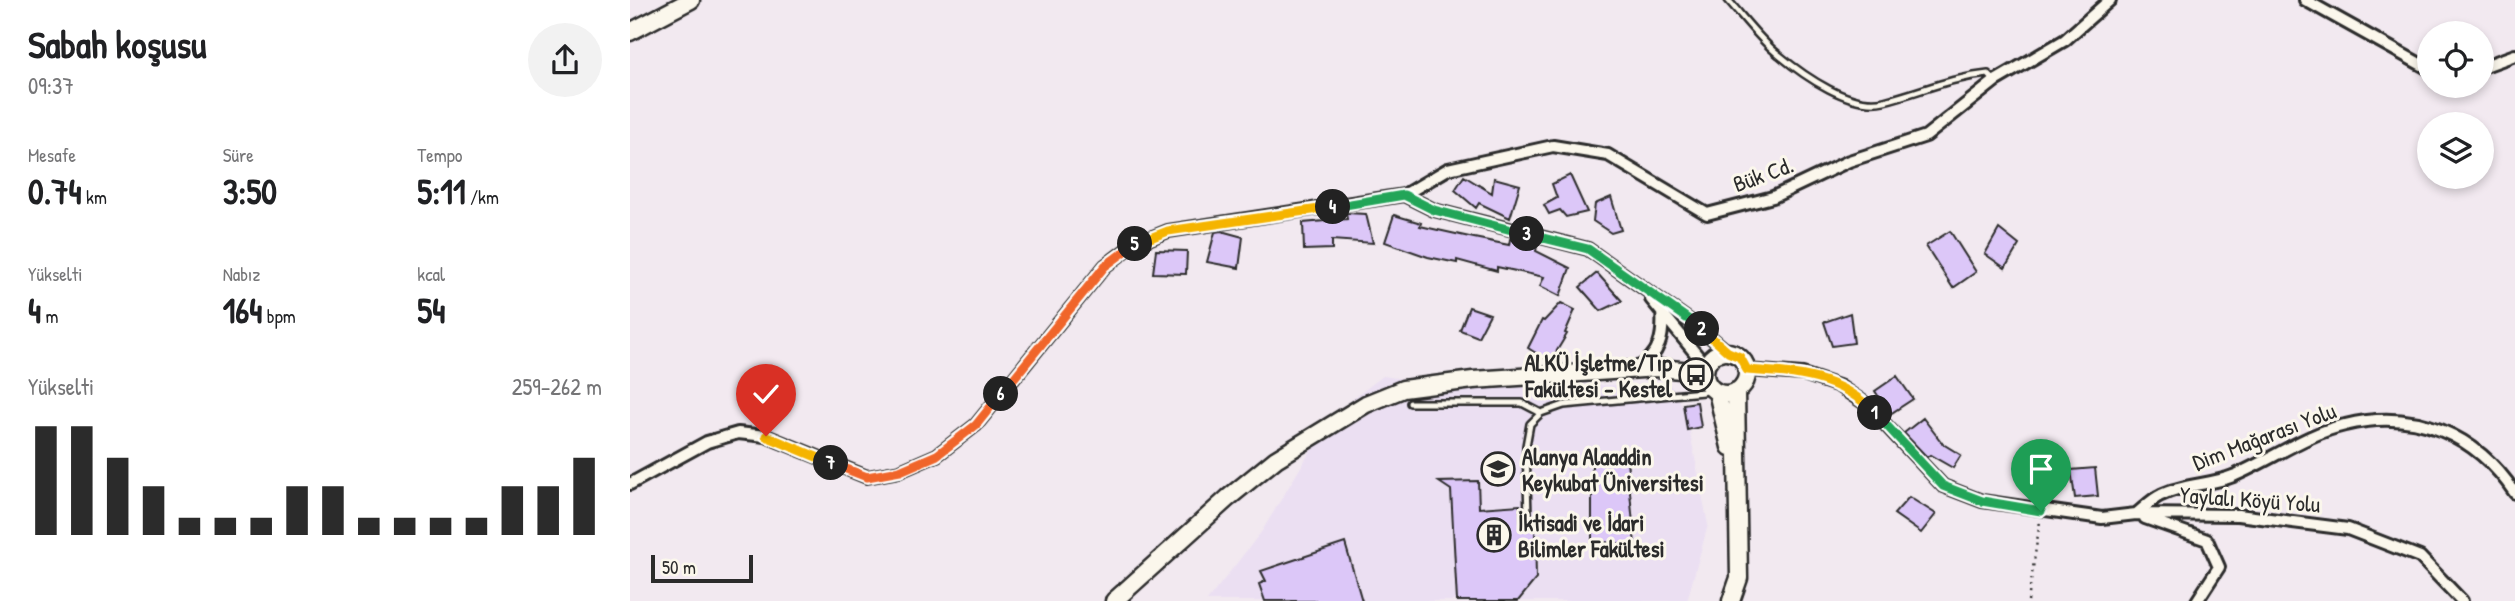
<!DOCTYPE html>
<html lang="tr">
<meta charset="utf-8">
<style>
body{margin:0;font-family:"Patrick Hand",sans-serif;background:#f2f2f2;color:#202124;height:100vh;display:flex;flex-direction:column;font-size:26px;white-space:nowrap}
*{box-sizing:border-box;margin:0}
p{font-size:23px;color:#757577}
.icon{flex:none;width:38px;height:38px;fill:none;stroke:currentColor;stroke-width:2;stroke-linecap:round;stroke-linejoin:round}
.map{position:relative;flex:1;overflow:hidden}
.drawer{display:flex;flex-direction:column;background:#fff;width:630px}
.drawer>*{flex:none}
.controls{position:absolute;left:1787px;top:21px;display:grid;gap:14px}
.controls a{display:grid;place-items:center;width:77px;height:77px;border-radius:50%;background:#fff;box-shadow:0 4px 10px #0003;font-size:35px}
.scale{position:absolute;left:21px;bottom:18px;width:102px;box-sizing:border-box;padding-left:7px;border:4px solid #2b2b2b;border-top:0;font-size:19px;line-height:24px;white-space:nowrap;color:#2b2b2b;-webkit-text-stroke:5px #fbf7ec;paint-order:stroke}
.pin{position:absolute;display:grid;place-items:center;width:60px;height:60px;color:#fff;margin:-72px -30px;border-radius:50% 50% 50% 0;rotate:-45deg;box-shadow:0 0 7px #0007}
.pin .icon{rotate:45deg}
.km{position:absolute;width:35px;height:35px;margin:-18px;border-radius:50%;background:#222;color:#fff;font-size:19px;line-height:35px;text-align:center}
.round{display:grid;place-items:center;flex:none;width:74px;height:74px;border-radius:37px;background:#f2f2f2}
.summary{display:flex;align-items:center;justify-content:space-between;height:119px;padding:0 28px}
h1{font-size:38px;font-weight:800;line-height:52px}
.figures{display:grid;grid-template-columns:repeat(3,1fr);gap:10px;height:119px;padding:7px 28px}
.figures div{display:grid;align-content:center}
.figures b{font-size:35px;font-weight:800}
.figures small{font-size:19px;font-weight:400}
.figures p{font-size:19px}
.chart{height:196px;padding:14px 28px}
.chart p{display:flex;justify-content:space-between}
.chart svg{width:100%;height:126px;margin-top:7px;stroke:#2b2b2b;stroke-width:6}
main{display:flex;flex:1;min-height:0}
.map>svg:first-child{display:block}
.built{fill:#ebdff2}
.building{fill:#dcc7f8;stroke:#2b2b2b;stroke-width:2}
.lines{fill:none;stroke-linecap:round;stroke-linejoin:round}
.lane-casing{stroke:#2b2b2b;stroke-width:10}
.street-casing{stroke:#2b2b2b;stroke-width:16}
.secondary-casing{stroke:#2b2b2b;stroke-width:21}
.path{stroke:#2b2b2b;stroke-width:2.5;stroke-dasharray:2 5;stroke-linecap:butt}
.lane{stroke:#fbf7ec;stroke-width:5}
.street{stroke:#fbf7ec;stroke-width:10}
.secondary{stroke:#fbf7ec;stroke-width:16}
.split-1-casing{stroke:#fff;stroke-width:14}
.split-2-casing{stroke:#fff;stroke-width:14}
.split-3-casing{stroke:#fff;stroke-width:14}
.split-4-casing{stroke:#fff;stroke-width:14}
.split-5-casing{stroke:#fff;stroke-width:14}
.split-6-casing{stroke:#fff;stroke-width:14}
.split-7-casing{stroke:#fff;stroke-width:14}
.split-8-casing{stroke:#fff;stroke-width:14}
.split-1{stroke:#22a559;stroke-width:9}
.split-2{stroke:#f5b400;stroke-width:9}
.split-3{stroke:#22a559;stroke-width:9}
.split-4{stroke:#22a559;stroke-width:9}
.split-5{stroke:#f5b400;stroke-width:9}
.split-6{stroke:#f0652b;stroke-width:9}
.split-7{stroke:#f0652b;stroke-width:9}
.split-8{stroke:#f5b400;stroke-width:9}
.labels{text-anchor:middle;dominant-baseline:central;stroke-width:6;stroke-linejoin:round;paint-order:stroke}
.street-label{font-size:23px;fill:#2b2b2b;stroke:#fbf7ec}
.poi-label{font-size:23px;font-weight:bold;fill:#2b2b2b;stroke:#fbf7ec;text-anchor:start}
</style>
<main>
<section class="drawer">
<div class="summary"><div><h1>Sabah koşusu</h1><p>09:37</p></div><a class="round"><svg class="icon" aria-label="share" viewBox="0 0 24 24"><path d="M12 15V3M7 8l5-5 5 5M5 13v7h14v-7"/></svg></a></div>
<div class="figures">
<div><p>Mesafe</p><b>0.74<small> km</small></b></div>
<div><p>Süre</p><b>3:50</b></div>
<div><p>Tempo</p><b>5:11<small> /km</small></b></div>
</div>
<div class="figures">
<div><p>Yükselti</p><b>4<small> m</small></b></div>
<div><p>Nabız</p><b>164<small> bpm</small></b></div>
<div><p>kcal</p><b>54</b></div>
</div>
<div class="chart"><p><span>Yükselti</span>259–262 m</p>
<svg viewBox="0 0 160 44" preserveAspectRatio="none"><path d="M5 44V6M15 44V6M25 44V17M35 44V27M45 44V38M55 44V38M65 44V38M75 44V27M85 44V27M95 44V38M105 44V38M115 44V38M125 44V38M135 44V27M145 44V27M155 44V17"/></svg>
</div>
</section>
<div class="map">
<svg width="1885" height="601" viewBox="0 0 1885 601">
<rect width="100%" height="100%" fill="#f2e9f0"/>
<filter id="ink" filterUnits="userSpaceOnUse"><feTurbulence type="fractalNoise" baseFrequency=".0143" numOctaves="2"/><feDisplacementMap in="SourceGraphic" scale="14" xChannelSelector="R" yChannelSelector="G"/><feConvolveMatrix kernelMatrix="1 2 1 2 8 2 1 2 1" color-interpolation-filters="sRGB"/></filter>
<g filter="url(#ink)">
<!-- built -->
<path class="built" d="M 753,376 L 822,386 L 1040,385 L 1056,412 L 1078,525 L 1057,601 L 577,601 L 632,531 L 703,414 Z"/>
<!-- building -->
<path class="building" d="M 940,175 L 957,212 L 936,217 L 930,210 L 919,214 L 914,205 L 927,198 L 922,184 Z
M 834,176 L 862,193 L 864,178 L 890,185 L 880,218 L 849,203 L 846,208 L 825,190 Z
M 981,197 L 991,230 L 981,233 L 963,221 L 965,204 Z
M 716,213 L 736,214 L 743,243 L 702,240 L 702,249 L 674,250 L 673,223 L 717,219 Z
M 764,215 L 791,223 L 790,226 L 844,238 L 879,245 L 880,239 L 907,246 L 906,251 L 940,268 L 930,296 L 910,286 L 914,277 L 867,267 L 867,271 L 827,260 L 827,263 L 798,257 L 755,242 Z
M 1369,229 L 1389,245 L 1375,268 L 1355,254 Z
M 591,231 L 613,237 L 609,268 L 577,262 L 585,232 Z
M 1320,231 L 1346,272 L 1323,288 L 1296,246 Z
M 526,250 L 557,251 L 556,274 L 523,273 Z
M 967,273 L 992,301 L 971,311 L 950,287 Z
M 931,303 L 945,310 L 935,333 L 937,334 L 920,362 L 898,348 L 912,320 L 914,321 Z
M 839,307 L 860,314 L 848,337 L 830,330 Z
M 1220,313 L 1224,343 L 1202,346 L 1194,322 Z
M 1267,376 L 1283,399 L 1260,414 L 1245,391 Z
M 1067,402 L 1071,427 L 1057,430 L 1053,404 Z
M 1293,418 L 1313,444 L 1331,455 L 1323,468 L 1300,455 L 1297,457 L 1274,433 Z
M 997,460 L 1005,545 L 962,541 L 962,463 Z
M 1465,468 L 1468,496 L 1445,498 L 1441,470 Z
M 848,481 L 849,508 L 890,505 L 891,528 L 905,527 L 906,579 L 888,601 L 827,601 L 821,490 L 809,482 Z
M 1279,497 L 1306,514 L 1291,533 L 1264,514 Z
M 715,543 L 732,601 L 635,601 L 629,584 L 636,581 L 631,571 Z"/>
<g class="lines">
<defs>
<path id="lane" d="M 1098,0 C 1114,18 1130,40 1149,55 C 1174,76 1221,109 1254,101 C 1291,92 1318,78 1358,74 L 1365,81
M 780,403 L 892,403 L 911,413
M 898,516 L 896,446 L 900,424 L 911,413 L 934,405 L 1073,392 L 1082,389"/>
<path id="street" d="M 1675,0 L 1799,69
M 1852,67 L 1885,55
M 774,195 L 818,169 L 923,146 L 978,155 L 1077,214 L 1143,197 L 1219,161 L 1296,136 L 1365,81 L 1435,40 L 1480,0
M 1021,299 L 1075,365
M 1008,368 C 1030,354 1034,337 1032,311
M 1117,370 L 1173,374 L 1209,386 L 1236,404 L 1313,486 L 1352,501 L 1472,518 L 1506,514 L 1608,515 L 1718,529 L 1790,557 L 1832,601
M 0,484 L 77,442 L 108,433 L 136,436 L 237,477 L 270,471 L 307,455 L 346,425 L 475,266 L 503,245 L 538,231 L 774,195 L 804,210 L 958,249 L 1070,328 L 1098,352
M 1506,514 C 1514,508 1522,499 1531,495 C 1553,484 1581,485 1603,476 C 1639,461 1678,433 1715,425 C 1785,408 1846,434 1885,493
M 1515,518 L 1577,540 L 1589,567 L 1567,601"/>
<path id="secondary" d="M 0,32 L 61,0
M1075 373a21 21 0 1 1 42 0a21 21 0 1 1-42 0Z
M 1087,392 L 1100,447
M 484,601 L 598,498 L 646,459 L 736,404 L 773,389 L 843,380 L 1028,368 L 1074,372
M 1101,601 L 1109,578 L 1106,391"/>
</defs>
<!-- lane casing -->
<use href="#lane" class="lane-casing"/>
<!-- street casing -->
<use href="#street" class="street-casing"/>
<!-- secondary casing -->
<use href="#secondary" class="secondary-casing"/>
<!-- path -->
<path class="path" d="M 1398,601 L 1410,521"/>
<!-- lane -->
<use href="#lane" class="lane"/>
<!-- street -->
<use href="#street" class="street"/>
<!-- secondary -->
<use href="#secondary" class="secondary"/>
</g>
</g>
<g class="lines" filter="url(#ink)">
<defs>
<path id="split-1" d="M 1245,413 L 1313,486 L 1352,501 L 1411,511"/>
<path id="split-2" d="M 1072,329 L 1098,352 L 1110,357 L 1117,370 C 1165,373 1209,375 1245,413"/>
<path id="split-3" d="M 897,234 L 958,249 L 1072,329"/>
<path id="split-4" d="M 703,207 L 774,195 L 804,210 L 897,234"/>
<path id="split-5" d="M 505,244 L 538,231 L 703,207"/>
<path id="split-6" d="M 371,394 L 475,266 L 505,244"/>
<path id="split-7" d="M 201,463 L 237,477 L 270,471 L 307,455 L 346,425 L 371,394"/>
<path id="split-8" d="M 136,436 L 201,463"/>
</defs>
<!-- split-1 casing -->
<use href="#split-1" class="split-1-casing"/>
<!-- split-2 casing -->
<use href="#split-2" class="split-2-casing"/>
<!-- split-3 casing -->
<use href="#split-3" class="split-3-casing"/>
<!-- split-4 casing -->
<use href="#split-4" class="split-4-casing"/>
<!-- split-5 casing -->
<use href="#split-5" class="split-5-casing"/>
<!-- split-6 casing -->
<use href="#split-6" class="split-6-casing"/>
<!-- split-7 casing -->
<use href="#split-7" class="split-7-casing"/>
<!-- split-8 casing -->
<use href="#split-8" class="split-8-casing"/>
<!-- split-1 -->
<use href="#split-1" class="split-1"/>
<!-- split-2 -->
<use href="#split-2" class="split-2"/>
<!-- split-3 -->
<use href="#split-3" class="split-3"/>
<!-- split-4 -->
<use href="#split-4" class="split-4"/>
<!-- split-5 -->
<use href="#split-5" class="split-5"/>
<!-- split-6 -->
<use href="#split-6" class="split-6"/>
<!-- split-7 -->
<use href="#split-7" class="split-7"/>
<!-- split-8 -->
<use href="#split-8" class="split-8"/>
</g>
<!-- icons -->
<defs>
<symbol id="bus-ring" viewBox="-11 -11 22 22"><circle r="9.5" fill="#fbf7ec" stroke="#2b2b2b" stroke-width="1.5"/><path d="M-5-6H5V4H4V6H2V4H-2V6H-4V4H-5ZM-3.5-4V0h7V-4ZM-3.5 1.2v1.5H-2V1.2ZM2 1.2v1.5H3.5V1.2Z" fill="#2b2b2b"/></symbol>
<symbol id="university-ring" viewBox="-11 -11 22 22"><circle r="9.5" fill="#fbf7ec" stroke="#2b2b2b" stroke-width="1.5"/><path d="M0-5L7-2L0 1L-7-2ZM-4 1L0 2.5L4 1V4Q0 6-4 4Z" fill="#2b2b2b"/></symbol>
<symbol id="building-ring" viewBox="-11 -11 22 22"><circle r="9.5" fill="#fbf7ec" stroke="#2b2b2b" stroke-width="1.5"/><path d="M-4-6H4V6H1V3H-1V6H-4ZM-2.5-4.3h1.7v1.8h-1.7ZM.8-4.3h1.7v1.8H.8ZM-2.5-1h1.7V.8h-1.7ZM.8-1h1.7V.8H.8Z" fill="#2b2b2b"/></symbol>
</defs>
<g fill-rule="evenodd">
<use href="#bus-ring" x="1047" y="356" width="38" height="38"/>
<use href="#university-ring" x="849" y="450" width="38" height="38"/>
<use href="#building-ring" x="845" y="516" width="38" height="38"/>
</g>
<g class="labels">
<!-- street labels -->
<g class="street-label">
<text transform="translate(1133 174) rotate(-20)">Bük Cd.</text>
<text transform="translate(1634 436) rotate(-21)">Dim Mağarası Yolu</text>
<text transform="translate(1620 499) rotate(4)">Yaylalı Köyü Yolu</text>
</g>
<!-- poi labels -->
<g class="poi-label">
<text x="1042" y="362" text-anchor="end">ALKÜ İşletme/Tıp<tspan x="1042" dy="26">Fakültesi - Kestel</tspan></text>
<text x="892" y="456">Alanya Alaaddin<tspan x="892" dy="26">Keykubat Üniversitesi</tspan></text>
<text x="888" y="522">İktisadi ve İdari<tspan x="888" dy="26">Bilimler Fakültesi</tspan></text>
</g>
</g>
</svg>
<div class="controls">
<a><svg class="icon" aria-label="locate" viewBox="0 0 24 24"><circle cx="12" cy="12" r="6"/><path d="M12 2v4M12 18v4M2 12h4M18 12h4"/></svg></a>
<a><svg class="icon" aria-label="layers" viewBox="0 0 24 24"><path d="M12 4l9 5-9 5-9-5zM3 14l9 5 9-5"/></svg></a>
</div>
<div class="scale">50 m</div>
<div class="pin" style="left:1411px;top:511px;background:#1e9e55"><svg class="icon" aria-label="arrive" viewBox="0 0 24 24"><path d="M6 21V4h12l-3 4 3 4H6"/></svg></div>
<div class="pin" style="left:136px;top:436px;background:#d93025"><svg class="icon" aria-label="check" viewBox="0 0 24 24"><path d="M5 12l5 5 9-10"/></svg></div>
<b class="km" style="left:1245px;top:413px">1</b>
<b class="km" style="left:1072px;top:329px">2</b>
<b class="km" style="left:897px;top:234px">3</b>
<b class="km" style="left:703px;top:207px">4</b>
<b class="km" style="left:505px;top:244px">5</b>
<b class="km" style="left:371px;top:394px">6</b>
<b class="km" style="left:201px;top:463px">7</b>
</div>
</main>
